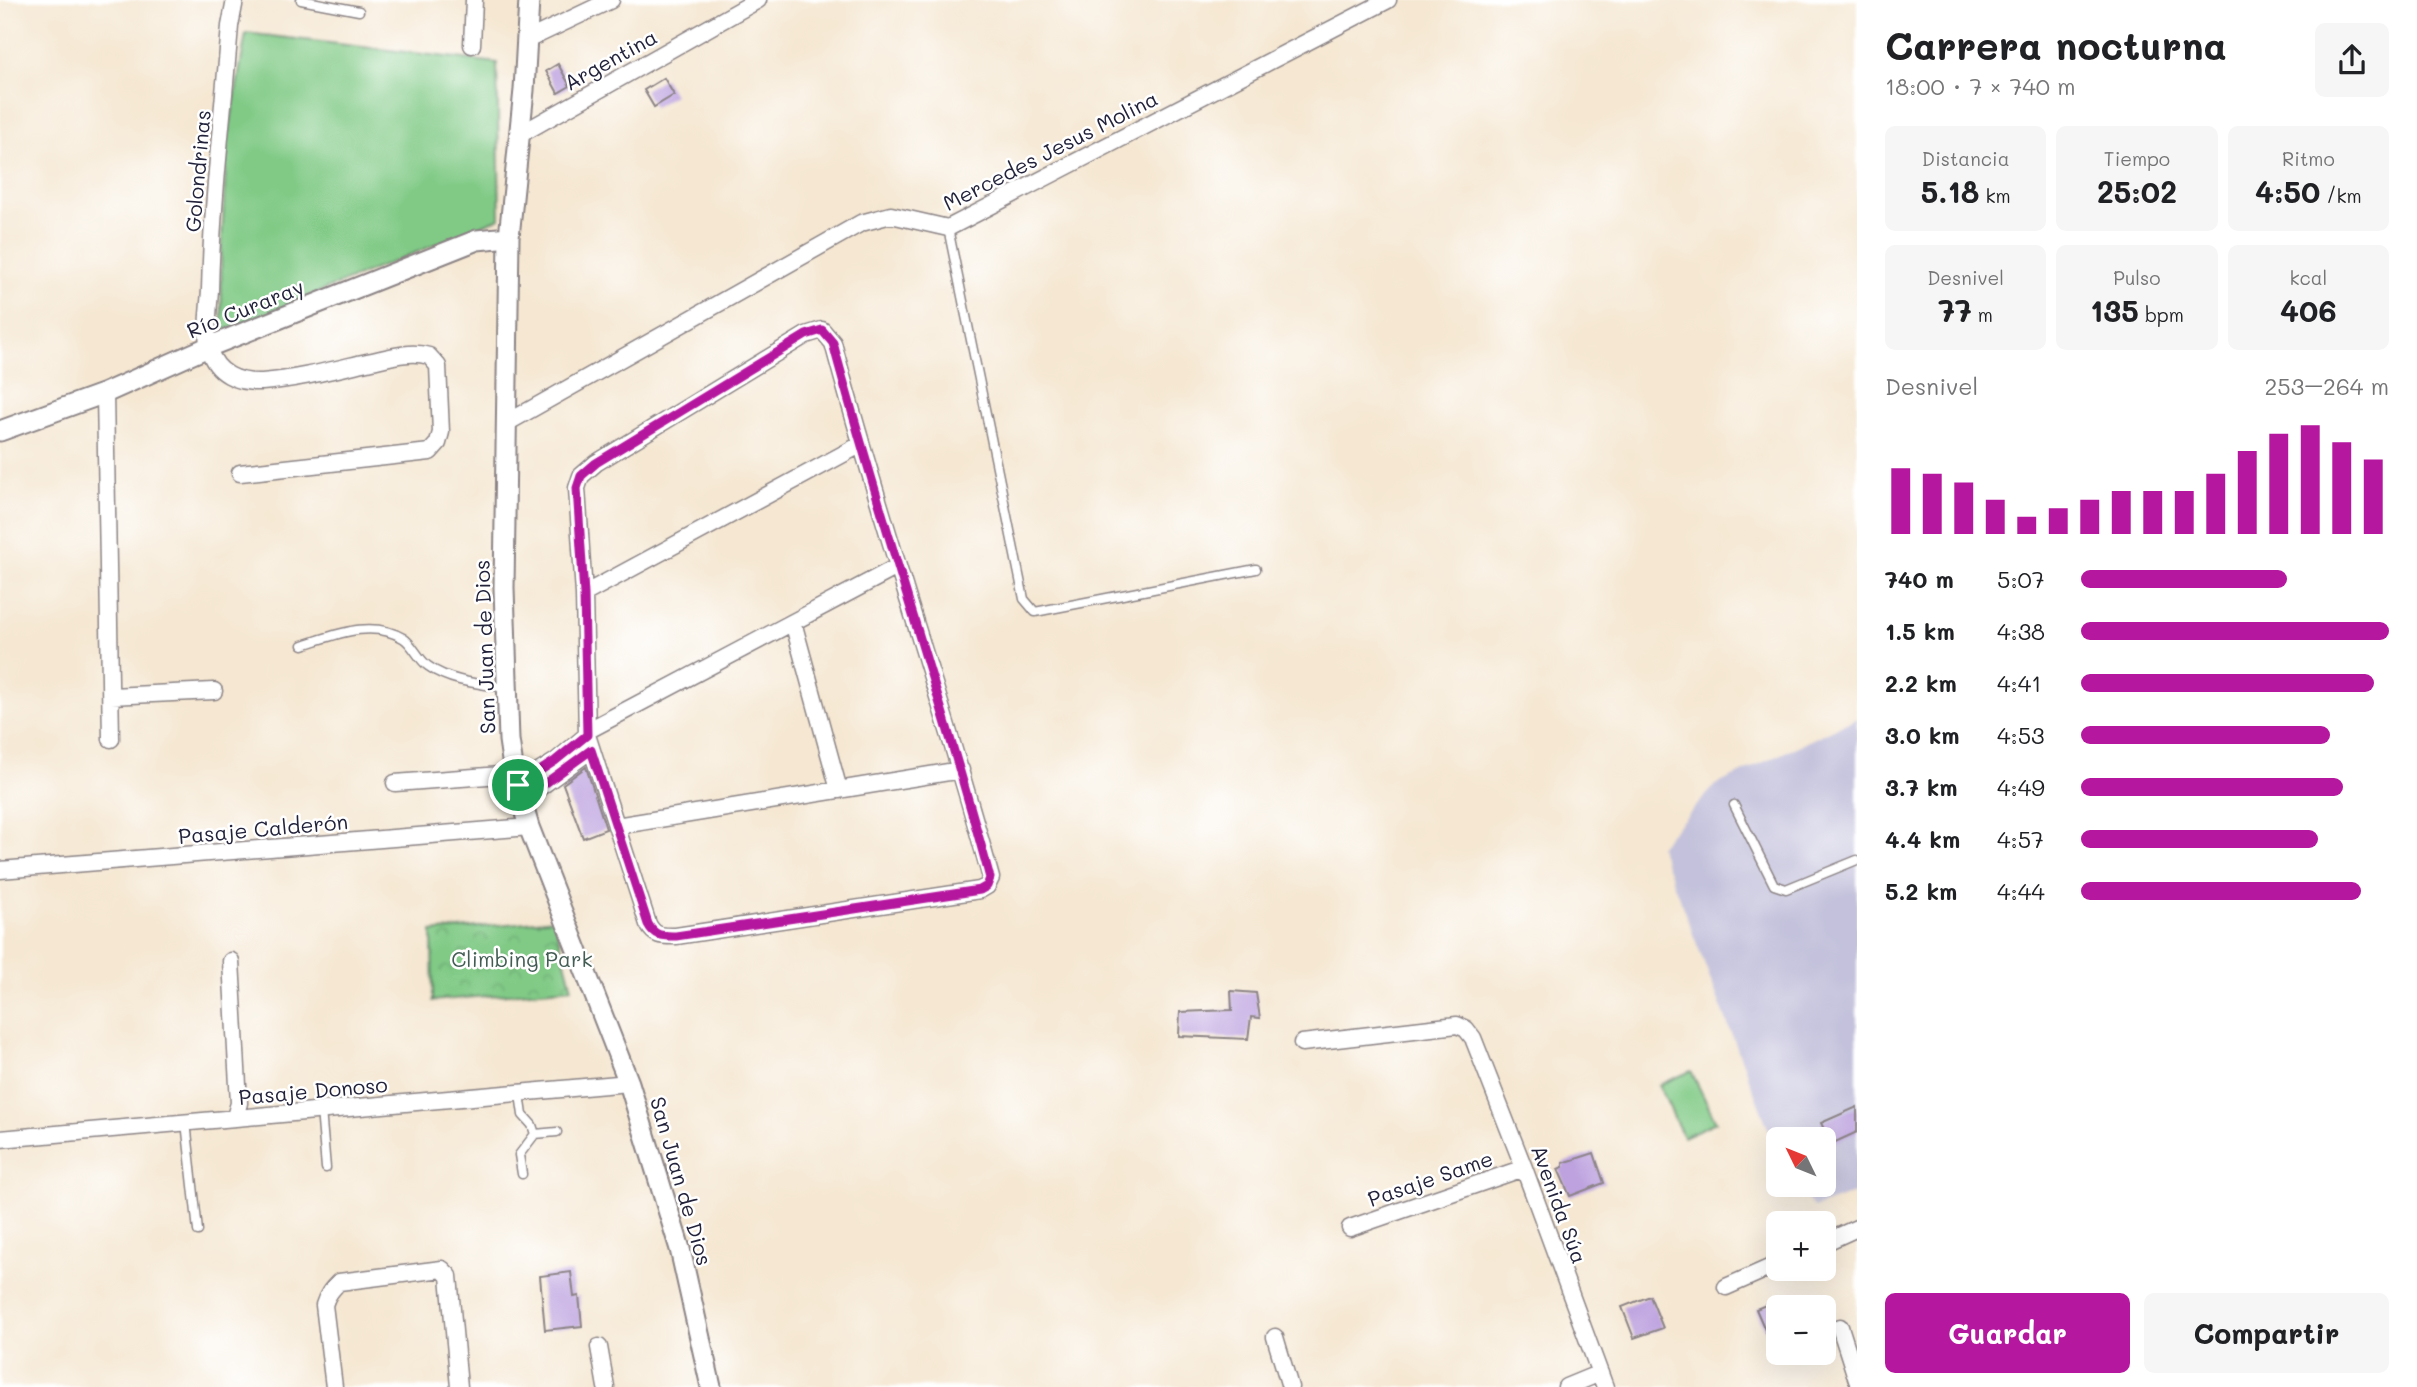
<!DOCTYPE html>
<html lang="es">
<meta charset="utf-8">
<style>
body{margin:0;font-family:Mali,sans-serif;background:#f6f6f6;color:#202124;height:100vh;display:flex;flex-direction:column;font-size:26px;white-space:nowrap}
*{box-sizing:border-box;margin:0}
p{font-size:23px;color:#757577}
.icon{flex:none;width:38px;height:38px;fill:none;stroke:currentColor;stroke-width:2;stroke-linecap:round;stroke-linejoin:round}
.map{position:relative;flex:1;overflow:hidden}
.side{display:flex;flex-direction:column;background:#fff;width:560px}
.side>*{flex:none}
.needle{width:46px;rotate:313deg}
.buttons{position:absolute;left:1766px;top:1127px;display:grid;gap:14px}
.buttons a{display:grid;place-items:center;width:70px;height:70px;border-radius:10px;background:#fff;box-shadow:0 7px 28px #0002;font-size:35px}
.pin{position:absolute;display:grid;place-items:center;width:60px;height:60px;color:#fff;margin:-30px;border:4px solid #fff;border-radius:50%;box-shadow:0 2px 7px #0007}
.round{display:grid;place-items:center;flex:none;width:74px;height:74px;border-radius:10px;background:#f6f6f6}
.overview{display:flex;align-items:center;justify-content:space-between;height:119px;padding:0 28px}
h1{font-size:38px;font-weight:700;line-height:52px}
.figures{display:grid;grid-template-columns:repeat(3,1fr);gap:10px;height:119px;padding:7px 28px}
.figures div{display:grid;align-content:center;border-radius:10px;background:#f6f6f6;text-align:center}
.figures b{font-size:30px;font-weight:700}
.figures small{font-size:19px;font-weight:400}
.figures p{font-size:19px}
.chart{height:196px;padding:14px 28px}
.chart p{display:flex;justify-content:space-between}
.chart svg{width:100%;height:126px;margin-top:7px;stroke:#b5179e;stroke-width:6}
.primary-button{display:flex;gap:14px;margin-top:auto;padding:14px 28px}
.primary-button a{flex:1;height:80px;border-radius:10px;background:#b5179e;color:#fff;font-size:28px;font-weight:700;line-height:80px;text-align:center}
.primary-button a+a{background:#f6f6f6;color:#202124}
ul{padding:0 28px;list-style:none;font-size:23px}
li{display:grid;grid-template-columns:112px 84px 1fr;align-items:center;height:52px}
li i{height:18px;border-radius:9px;background:#b5179e}
main{display:flex;flex:1;min-height:0}
.map>svg:first-child{display:block}
.industrial{fill:#c3c1db}
.park{fill:url(#park-crowns);stroke:#527660;stroke-width:2}
.pitch{fill:#81ca86;stroke:#527660;stroke-width:2}
.building{fill:#bda2df}
.lines{fill:none;stroke-linecap:round;stroke-linejoin:round}
.service-casing{stroke:#8c8486;stroke-width:11}
.minor-casing{stroke:#8c8486;stroke-width:19}
.tertiary-casing{stroke:#8c8486;stroke-width:23}
.service{stroke:#fff;stroke-width:8}
.minor{stroke:#fff;stroke-width:16}
.tertiary{stroke:#fff;stroke-width:19}
.route-casing{stroke:#fff;stroke-width:14}
.route{stroke:#b5179e;stroke-width:9}
.labels{text-anchor:middle;dominant-baseline:central;stroke-width:5;stroke-linejoin:round;paint-order:stroke}
.street-label{font-size:21px;fill:#22223b;stroke:#fff}
.park-label{font-size:21px;fill:#435d55;stroke:#fff}
</style>
<main>
<div class="map">
<svg width="1857" height="1387" viewBox="0 0 1857 1387">
<defs>
<pattern id="park-crowns" width="20" height="18" patternUnits="userSpaceOnUse" patternTransform="scale(1.75)"><rect width="20" height="18" fill="#81ca86"/><path d="M2 6a3 3 0 1 1 6 0M12 15a3 3 0 1 1 6 0" fill="none" stroke="#6fad75"/></pattern>
</defs>
<rect width="100%" height="100%" fill="#fff"/>
<filter id="ink" filterUnits="userSpaceOnUse"><feTurbulence type="fractalNoise" baseFrequency=".0143" numOctaves="2"/><feDisplacementMap in="SourceGraphic" scale="14" xChannelSelector="R" yChannelSelector="G"/><feConvolveMatrix kernelMatrix="1 2 1 2 8 2 1 2 1" color-interpolation-filters="sRGB"/></filter>
<filter id="wash" filterUnits="userSpaceOnUse"><feTurbulence type="fractalNoise" baseFrequency=".00686" numOctaves="4" result="noise"/><feDisplacementMap in="SourceGraphic" scale="28" xChannelSelector="R" yChannelSelector="G"/><feGaussianBlur stdDeviation="1.57" result="paint"/><feColorMatrix in="noise" values="0 0 0 0 0 0 0 0 0 0 0 0 0 0 0 0 0 1.4 0 .05"/><feComposite in="paint" operator="in"/></filter>
<g filter="url(#wash)">
<rect width="100%" height="100%" fill="#f5e7d1"/>
<!-- industrial -->
<path class="industrial" d="M 1857,718 L 1857,1192 L 1814,1208 L 1796,1185 L 1824,1185 L 1824,1139 L 1778,1139 L 1778,1154 L 1659,846 L 1716,785 Z"/>
<!-- park -->
<path class="park" d="M 554,919 L 572,988 L 433,1001 L 432,932 Z"/>
<!-- pitch -->
<path class="pitch" d="M 246,33 L 497,63 L 500,218 L 222,332 L 221,257 L 227,144 Z
M 1691,1071 L 1716,1122 L 1683,1137 L 1659,1085 Z"/>
<g id="blocks">
<!-- building -->
<path class="building" d="M 558,64 L 570,86 L 558,93 L 546,71 Z
M 664,78 L 674,95 L 654,107 L 644,90 Z
M 586,767 L 606,829 L 583,838 L 563,784 Z
M 1231,991 L 1256,993 L 1260,1018 L 1251,1017 L 1248,1039 L 1179,1036 L 1180,1012 L 1232,1010 Z
M 1857,1107 L 1857,1132 L 1831,1144 L 1821,1123 Z
M 1594,1153 L 1604,1183 L 1570,1196 L 1558,1169 L 1563,1167 L 1563,1163 Z
M 571,1272 L 574,1297 L 579,1296 L 582,1326 L 545,1330 L 540,1276 Z
M 1650,1296 L 1663,1328 L 1634,1338 L 1622,1307 Z
M 1778,1300 L 1778,1360 L 1756,1309 Z"/>
</g>
</g>
<g filter="url(#ink)">
<use href="#blocks" fill-opacity="0" stroke="#8c8486" stroke-width="2"/>
<g class="lines">
<defs>
<path id="service" d="M 301,0 L 359,11
M 948,228 L 1024,599 L 1035,612 L 1256,569
M 303,645 C 335,635 371,619 403,638 C 413,644 418,659 428,666 C 450,682 480,684 507,688
M 1734,805 L 1774,885 L 1786,889 L 1857,860
M 520,1094 L 523,1115 L 532,1125 L 535,1134 L 519,1155 L 522,1174
M 321,1110 L 326,1168
M 186,1122 L 198,1231
M 535,1134 L 557,1132"/>
<path id="minor" d="M 235,0 L 230,26 C 223,113 212,202 210,290 C 209,307 205,334 209,349 C 216,374 238,383 262,382 C 298,379 332,370 367,362 C 387,358 409,350 429,356 L 438,366 L 441,432 L 438,443 L 430,452 L 240,473
M 527,40 L 611,0
M 472,45 L 474,0
M 519,135 L 758,0
M 822,330 L 833,343 C 881,523 942,699 991,878 L 987,886 L 980,890 L 676,936 C 662,936 655,937 648,924 L 587,735 L 584,594 L 577,488 L 581,476 L 596,463 L 806,335 Z
M 105,393 L 111,739
M 505,424 L 861,223 L 891,215 L 948,228 L 1388,0
M 584,594 L 860,445
M 793,622 L 839,790
M 111,696 L 214,691
M 587,731 L 897,567
M 395,783 L 514,774
M 518,785 L 556,761 L 587,735
M 521,801 L 591,750
M 616,826 L 961,770
M 0,870 L 529,827
M 231,961 L 239,1103 L 235,1117
M 1302,1043 L 1457,1025 L 1466,1029 L 1473,1038 L 1524,1168 L 1605,1387
M 0,1139 L 629,1083
M 1350,1228 L 1524,1168
M 1824,1243 L 1857,1228
M 1726,1287 L 1778,1264
M 1840,1327 L 1857,1380
M 1275,1337 L 1290,1387
M 599,1347 L 606,1387
M 334,1387 L 324,1305 C 327,1295 331,1290 339,1282 L 442,1269 L 449,1276 L 459,1387
M 1566,1387 L 1600,1373"/>
<path id="tertiary" d="M 529,0 L 524,90 L 509,237 L 504,588 L 509,740 L 514,774 L 529,827 L 629,1083 L 680,1249 L 711,1387
M 0,431 L 105,393 L 208,347 L 477,240 L 509,237"/>
</defs>
<!-- service casing -->
<use href="#service" class="service-casing"/>
<!-- minor casing -->
<use href="#minor" class="minor-casing"/>
<!-- tertiary casing -->
<use href="#tertiary" class="tertiary-casing"/>
<!-- service -->
<use href="#service" class="service"/>
<!-- minor -->
<use href="#minor" class="minor"/>
<!-- tertiary -->
<use href="#tertiary" class="tertiary"/>
</g>
</g>
<g class="lines" filter="url(#ink)">
<defs>
<path id="route" d="M 822,330 L 833,343 C 881,523 942,698 990,878 L 987,886 L 980,890 L 676,936 C 662,936 655,937 648,924 L 591,750 L 521,801 L 518,785 L 555,761 L 587,735 L 584,594 L 577,488 L 581,476 L 596,463 L 806,335 Z"/>
</defs>
<!-- route casing -->
<use href="#route" class="route-casing"/>
<!-- route -->
<use href="#route" class="route"/>
</g>
<g class="labels">
<!-- street labels -->
<g class="street-label">
<text transform="translate(610 59) rotate(-29)">Argentina</text>
<text transform="translate(1050 150) rotate(-27)">Mercedes Jesus Molina</text>
<text transform="translate(197 171) rotate(-85)">Golondrinas</text>
<text transform="translate(245 308) rotate(-22)">Río Curaray</text>
<text transform="translate(484 647) rotate(-92)">San Juan de Dios</text>
<text transform="translate(263 828) rotate(-5)">Pasaje Calderón</text>
<text transform="translate(313 1090) rotate(-5)">Pasaje Donoso</text>
<text transform="translate(1430 1178) rotate(-19)">Pasaje Same</text>
<text transform="translate(682 1181) rotate(74)">San Juan de Dios</text>
<text transform="translate(1560 1204) rotate(70)">Avenida Súa</text>
</g>
<!-- park labels -->
<g class="park-label">
<text x="522" y="958">Climbing Park</text>
</g>
</g>
</svg>
<div class="buttons">
<a><svg class="needle" viewBox="-14 -14 28 28"><path d="M0-13l5 13h-10z" fill="#e53935"/><path d="M0 13l5-13h-10z" fill="#757577"/></svg></a>
<a>+</a>
<a>−</a>
</div>
<div class="pin" style="left:518px;top:785px;background:#1e9e55"><svg class="icon" aria-label="arrive" viewBox="0 0 24 24"><path d="M6 21V4h12l-3 4 3 4H6"/></svg></div>
</div>
<section class="side">
<div class="overview"><div><h1>Carrera nocturna</h1><p>18:00 · 7 × 740 m</p></div><a class="round"><svg class="icon" aria-label="share" viewBox="0 0 24 24"><path d="M12 15V3M7 8l5-5 5 5M5 13v7h14v-7"/></svg></a></div>
<div class="figures">
<div><p>Distancia</p><b>5.18<small> km</small></b></div>
<div><p>Tiempo</p><b>25:02</b></div>
<div><p>Ritmo</p><b>4:50<small> /km</small></b></div>
</div>
<div class="figures">
<div><p>Desnivel</p><b>77<small> m</small></b></div>
<div><p>Pulso</p><b>135<small> bpm</small></b></div>
<div><p>kcal</p><b>406</b></div>
</div>
<div class="chart"><p><span>Desnivel</span>253–264 m</p>
<svg viewBox="0 0 160 44" preserveAspectRatio="none"><path d="M5 44V21M15 44V23M25 44V26M35 44V32M45 44V38M55 44V35M65 44V32M75 44V29M85 44V29M95 44V29M105 44V23M115 44V15M125 44V9M135 44V6M145 44V12M155 44V18"/></svg>
</div>
<ul>
<li><b>740 m</b>5:07<i style="width:67%"></i></li>
<li><b>1.5 km</b>4:38<i style="width:100%"></i></li>
<li><b>2.2 km</b>4:41<i style="width:95%"></i></li>
<li><b>3.0 km</b>4:53<i style="width:81%"></i></li>
<li><b>3.7 km</b>4:49<i style="width:85%"></i></li>
<li><b>4.4 km</b>4:57<i style="width:77%"></i></li>
<li><b>5.2 km</b>4:44<i style="width:91%"></i></li>
</ul>
<div class="primary-button"><a>Guardar</a><a>Compartir</a></div>
</section>
</main>
